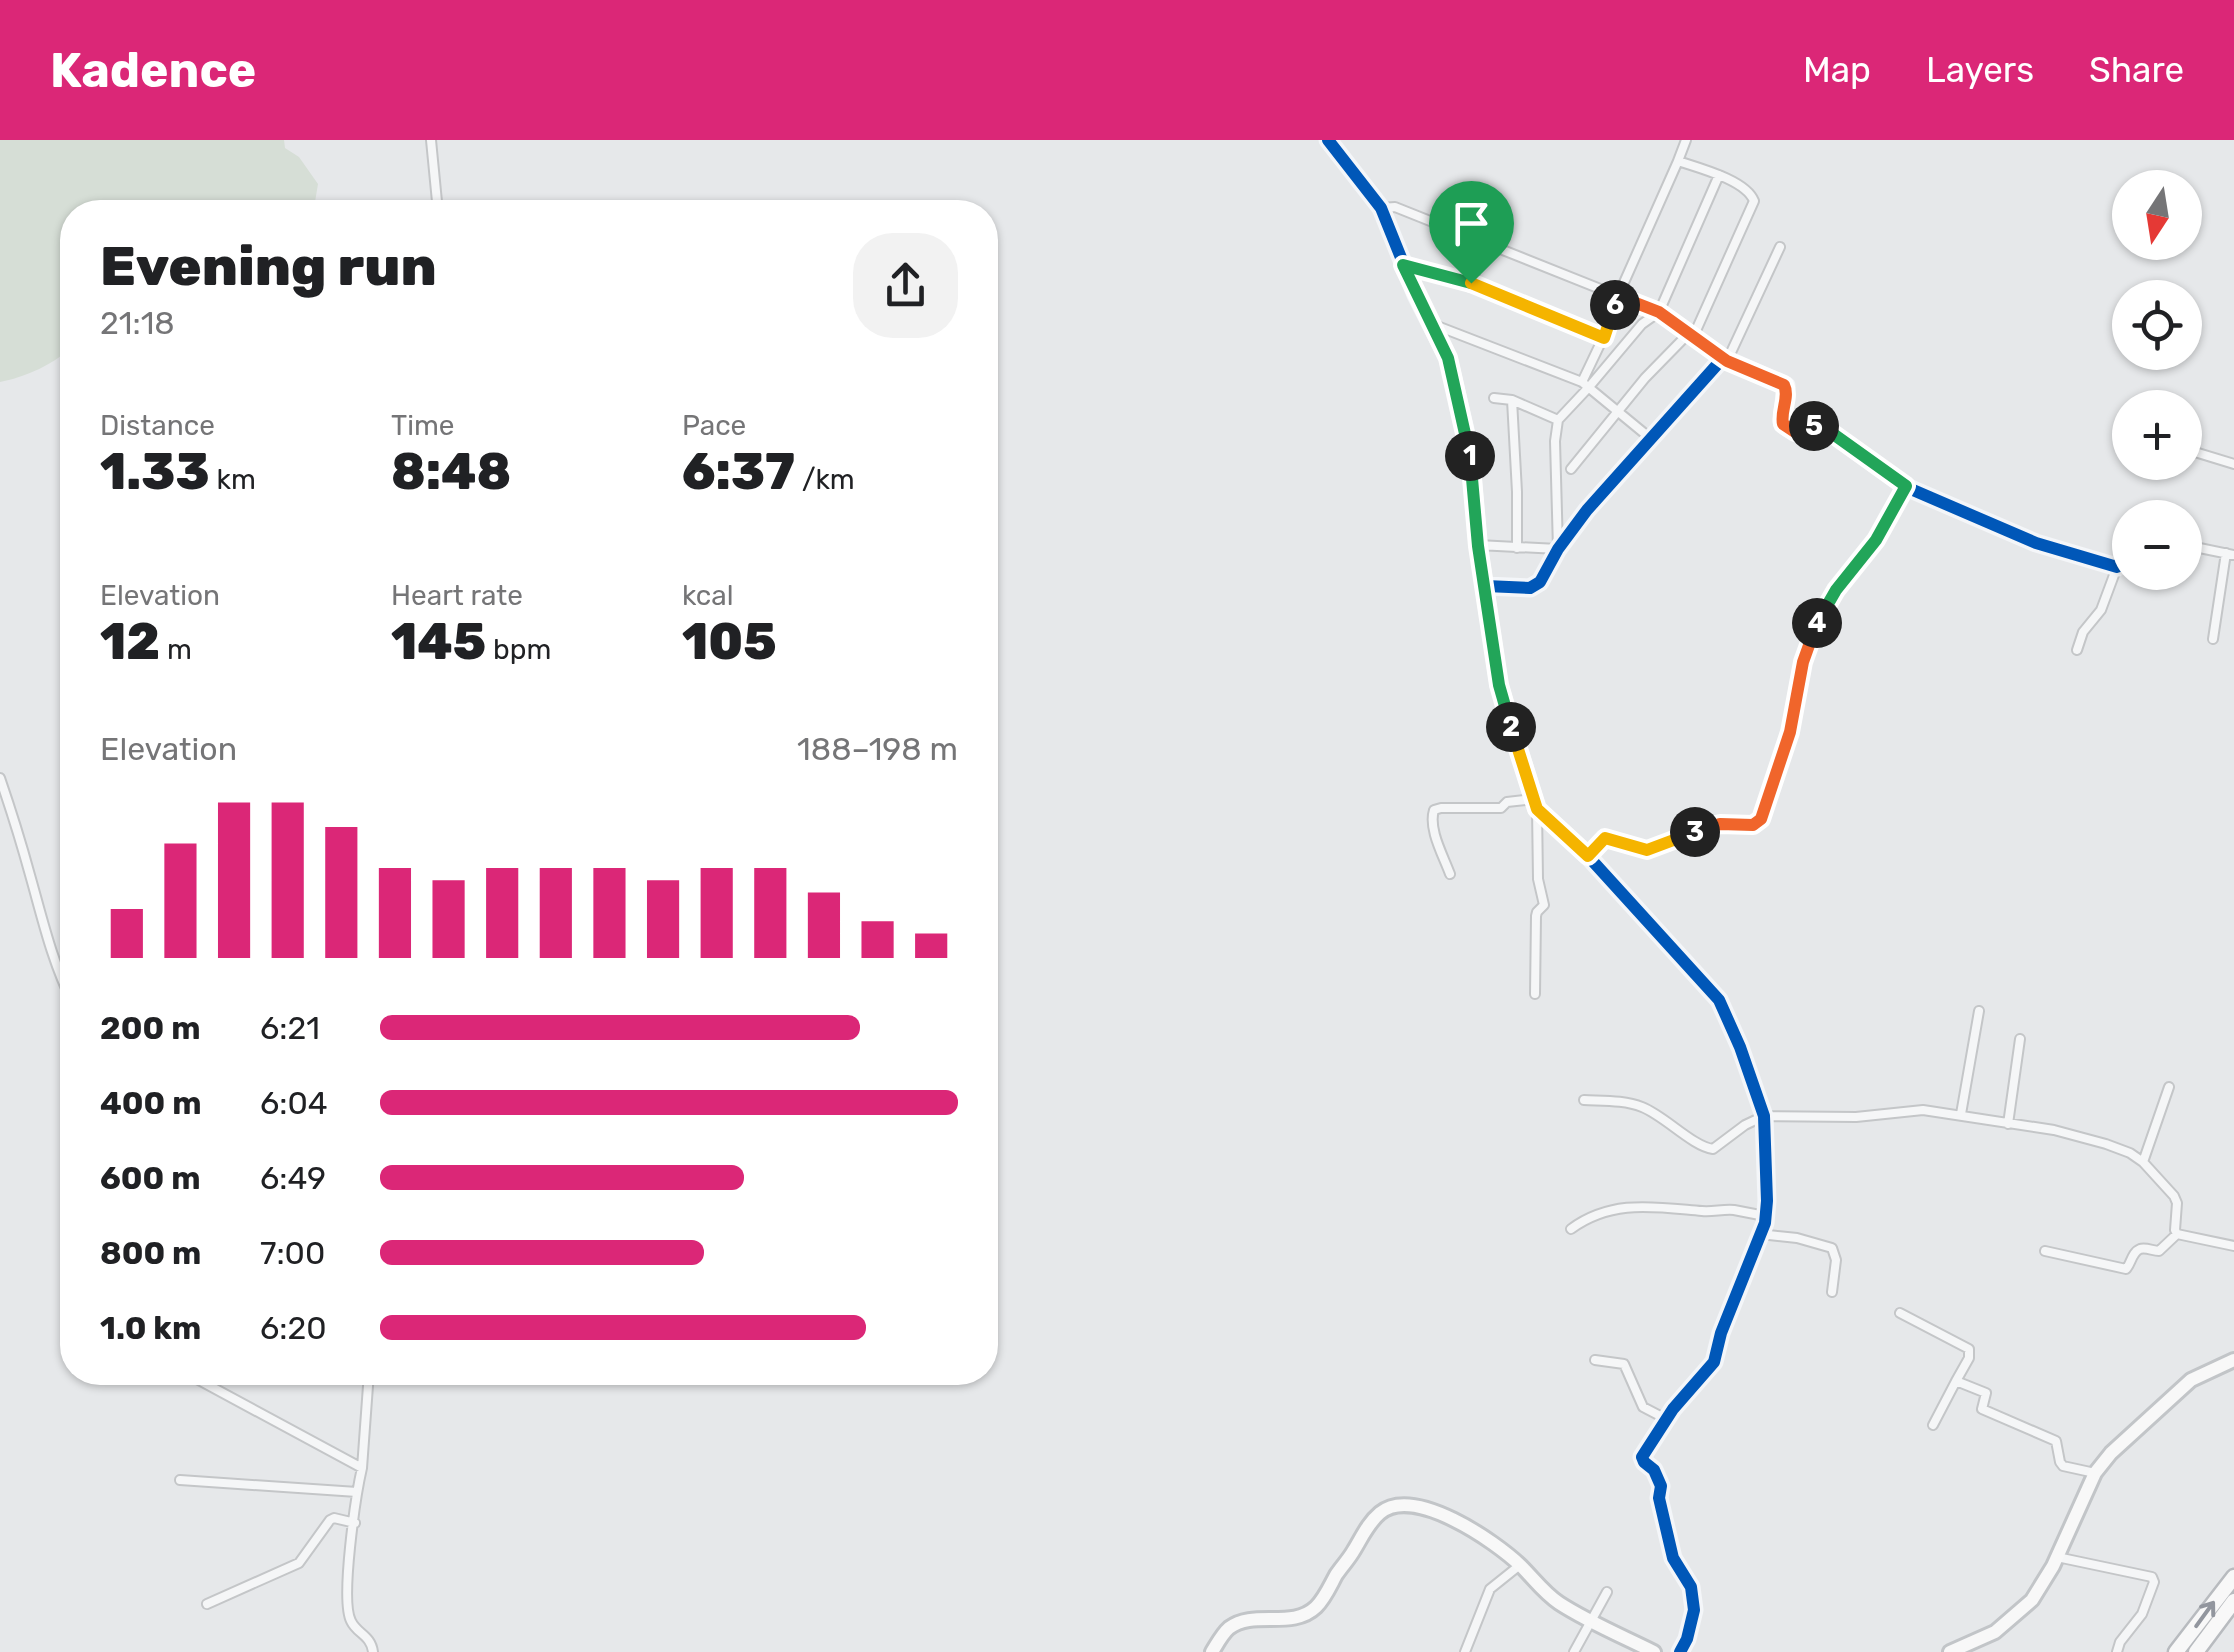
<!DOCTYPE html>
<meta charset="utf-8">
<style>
body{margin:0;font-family:Rubik,sans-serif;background:#f2f2f2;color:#202124;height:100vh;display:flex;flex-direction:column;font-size:38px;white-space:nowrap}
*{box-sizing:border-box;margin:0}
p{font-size:32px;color:#757577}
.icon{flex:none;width:55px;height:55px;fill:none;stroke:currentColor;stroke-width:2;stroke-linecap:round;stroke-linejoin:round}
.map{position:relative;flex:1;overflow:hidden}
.panel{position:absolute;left:60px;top:60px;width:938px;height:1185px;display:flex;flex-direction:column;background:#fff;border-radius:40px;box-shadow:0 2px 8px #0004}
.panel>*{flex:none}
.needle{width:65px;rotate:192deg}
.tools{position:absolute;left:2112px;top:30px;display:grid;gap:20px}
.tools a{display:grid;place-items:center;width:90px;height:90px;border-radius:50%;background:#fff;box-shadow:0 2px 8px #0004;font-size:50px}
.pin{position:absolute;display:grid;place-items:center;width:85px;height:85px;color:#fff;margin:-102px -42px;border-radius:50% 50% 50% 0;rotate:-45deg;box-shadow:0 0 10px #0007}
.pin .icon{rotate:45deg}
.km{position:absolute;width:50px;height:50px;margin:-25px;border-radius:50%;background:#222;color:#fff;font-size:28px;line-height:50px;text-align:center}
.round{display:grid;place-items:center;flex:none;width:105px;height:105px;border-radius:40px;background:#f2f2f2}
.overview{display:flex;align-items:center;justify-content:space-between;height:170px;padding:0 40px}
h1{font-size:55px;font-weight:800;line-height:75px}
.figures{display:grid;grid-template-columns:repeat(3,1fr);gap:15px;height:170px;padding:10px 40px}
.figures div{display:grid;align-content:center}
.figures b{font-size:50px;font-weight:800}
.figures small{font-size:28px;font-weight:400}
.figures p{font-size:28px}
.chart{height:280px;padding:20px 40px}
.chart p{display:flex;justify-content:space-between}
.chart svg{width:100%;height:180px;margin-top:10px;stroke:#db2777;stroke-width:6}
ul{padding:0 40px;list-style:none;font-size:32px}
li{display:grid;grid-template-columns:160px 120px 1fr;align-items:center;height:75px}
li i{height:25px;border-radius:12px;background:#db2777}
header{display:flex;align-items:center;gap:60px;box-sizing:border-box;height:140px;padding:0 50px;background:#db2777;color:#fff}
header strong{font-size:48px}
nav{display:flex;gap:55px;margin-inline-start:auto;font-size:35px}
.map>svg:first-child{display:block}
.green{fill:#d6ded6}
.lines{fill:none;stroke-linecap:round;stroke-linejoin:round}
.minor-casing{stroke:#c4c6c8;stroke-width:12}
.primary-casing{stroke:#c2c5c8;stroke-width:18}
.motorway-casing{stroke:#b8bbbf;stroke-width:19}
.minor{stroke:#f5f6f7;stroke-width:8}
.primary{stroke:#f8f8f8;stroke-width:12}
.motorway{stroke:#f8f8f8;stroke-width:14}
.cycleway-casing{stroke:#f4f6f9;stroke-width:19}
.cycleway{stroke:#0057b8;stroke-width:12}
.oneway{stroke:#92969e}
.split-1-casing{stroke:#fff;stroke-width:20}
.split-2-casing{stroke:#fff;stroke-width:20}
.split-3-casing{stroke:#fff;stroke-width:20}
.split-4-casing{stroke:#fff;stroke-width:20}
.split-5-casing{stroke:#fff;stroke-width:20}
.split-6-casing{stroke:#fff;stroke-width:20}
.split-7-casing{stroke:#fff;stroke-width:20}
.split-1{stroke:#22a559;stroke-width:12}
.split-2{stroke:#22a559;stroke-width:12}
.split-3{stroke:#f5b400;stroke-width:12}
.split-4{stroke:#f0652b;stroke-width:12}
.split-5{stroke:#22a559;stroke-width:12}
.split-6{stroke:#f0652b;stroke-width:12}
.split-7{stroke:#f5b400;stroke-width:12}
</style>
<header>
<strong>Kadence</strong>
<nav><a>Map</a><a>Layers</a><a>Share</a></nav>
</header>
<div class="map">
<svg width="2234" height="1512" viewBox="0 0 2234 1512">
<rect width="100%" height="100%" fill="#e6e8ea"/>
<!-- green -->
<path class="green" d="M 0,0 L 284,0 L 285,8 L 299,17 L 318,44 L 315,62 L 301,72 L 72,72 L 72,204 C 60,223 22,238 0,242 Z"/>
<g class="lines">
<defs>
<path id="minor" d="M 431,0 L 438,72
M 1328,0 L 1381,68 L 1416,155 L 1448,218 L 1470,311 L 1478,405 L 1499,545 L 1537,669 L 1588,716 L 1719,860 L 1740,907 L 1764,976 L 1767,1061 L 1765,1083 L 1721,1193 L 1714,1222 L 1673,1269 L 1642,1317 L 1644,1322 L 1654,1330 L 1661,1346 L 1659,1358 L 1673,1418 L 1691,1447 L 1694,1470 L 1687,1499 L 1680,1512
M 1678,21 L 1686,0
M 1381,68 L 1395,67 L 1618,156 L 1603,198 L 1471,143 L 1403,125
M 1471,143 L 1486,104
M 1432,184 L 1582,242 L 1650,298
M 1694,195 L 1754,61 C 1746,40 1699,28 1678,21 L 1618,156 L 1659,172 L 1719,35
M 1727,221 L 1780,107
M 1582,242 L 1603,198
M 1512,260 L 1517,352 L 1517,408
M 1558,280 L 1589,247 L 1642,184 L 1659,172 L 1723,218
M 2185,309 L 2234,324
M 1571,329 L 1645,238 L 1689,193
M 1478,405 L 1558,409 L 1555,301 L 1558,280 L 1512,260 L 1494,258
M 2185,405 L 2234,415
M 1486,446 L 1530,448 L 1540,442 L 1558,409 L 1587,370 L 1723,218 L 1786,246 L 1782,281 L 1788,288 L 1799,291 L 1821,285 L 1906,347 L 2036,403 L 2117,427 L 2130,407
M 2213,499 L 2226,413
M 2077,510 L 2083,492 L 2101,470 L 2117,427
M 0,638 C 11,670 21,702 30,735 C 42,777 52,822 72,861
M 1588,716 L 1605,698 L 1647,709 L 1713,685 L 1753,685 L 1761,679 L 1790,592 L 1803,523 L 1815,486 L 1836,450 L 1876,400 L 1906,347
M 1450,734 C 1443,715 1428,689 1434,670 L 1441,668 L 1501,668 L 1507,662 L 1534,659
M 1535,854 L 1536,776 L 1537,772 L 1544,765 L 1538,739 L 1537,669
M 1584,960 C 1602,961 1625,960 1642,967 C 1665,976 1692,1006 1713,1009 L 1745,985 L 1764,976 L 1856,977 L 1923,970 L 2054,990 L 2106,1004 L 2130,1013 L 2143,1022 L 2174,1056 L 2177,1063 L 2175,1090 L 2177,1094 L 2234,1106
M 1961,974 L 1979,871
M 2008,984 L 2020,899
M 2143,1022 L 2169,947
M 1571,1089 C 1612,1059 1654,1067 1702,1071 C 1713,1072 1723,1069 1734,1070 C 1744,1072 1755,1074 1765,1076
M 1760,1094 L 1797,1098 L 1832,1108 L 1836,1120 L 1832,1152
M 2045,1111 L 2126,1129 C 2131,1124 2132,1112 2140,1109 C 2146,1107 2153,1111 2159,1111 L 2177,1094
M 1900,1173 L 1969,1209 L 1969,1218 L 1956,1241 L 1986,1253 L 1982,1269 L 2056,1301 L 2060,1322 L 2063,1326 L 2095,1333
M 1595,1220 L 1624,1224 L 1643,1267 L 1666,1279
M 184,1232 L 362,1328 C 356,1354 340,1460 351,1481 C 357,1494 371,1495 373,1512
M 1933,1285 L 1956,1241
M 362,1328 L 369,1232
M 180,1340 L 357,1352
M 2057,1417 L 2152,1437 L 2154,1442 L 2142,1474 L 2120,1502 L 2117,1512
M 207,1464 L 299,1423 L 330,1380 L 334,1378 L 355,1383
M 1465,1512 L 1490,1449 L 1520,1425
M 1574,1512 L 1607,1452"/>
<path id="primary" d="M 1212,1512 C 1217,1504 1222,1494 1229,1488 C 1254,1469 1292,1490 1316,1467 C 1325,1458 1330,1446 1336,1435 C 1342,1426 1349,1419 1354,1410 C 1362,1397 1368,1383 1380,1373 C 1414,1345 1495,1401 1521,1426 C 1534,1439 1544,1453 1559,1463 C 1588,1482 1622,1496 1654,1512
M 1950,1512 L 1995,1492 L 2032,1460 L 2053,1426 L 2095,1333 L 2111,1313 L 2191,1240 L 2234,1220"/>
<path id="motorway" d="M 2176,1512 L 2234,1437
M 2196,1512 L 2234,1461"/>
</defs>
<!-- minor casing -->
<use href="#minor" class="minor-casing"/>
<!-- primary casing -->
<use href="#primary" class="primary-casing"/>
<!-- motorway casing -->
<use href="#motorway" class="motorway-casing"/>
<!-- minor -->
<use href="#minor" class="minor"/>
<!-- primary -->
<use href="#primary" class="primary"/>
<!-- motorway -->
<use href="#motorway" class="motorway"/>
<defs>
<path id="cycleway" d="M 1328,0 L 1381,68 L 1416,155 L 1448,218 L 1470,311 L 1478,405 L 1499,545 L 1537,669 L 1588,716 L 1719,860 L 1740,907 L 1764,976 L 1767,1061 L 1765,1083 L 1721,1193 L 1714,1222 L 1673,1269 L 1642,1317 L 1644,1322 L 1654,1330 L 1661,1346 L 1659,1358 L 1673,1418 L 1691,1447 L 1694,1470 L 1687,1499 L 1680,1512
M 1486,446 L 1530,448 L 1540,442 L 1558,409 L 1587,370 L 1723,218 L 1786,246 L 1782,281 L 1788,288 L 1799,291 L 1821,285 L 1906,347 L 2036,403 L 2117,427 L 2130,407"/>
</defs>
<!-- cycleway casing -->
<use href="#cycleway" class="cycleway-casing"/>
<!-- cycleway -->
<use href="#cycleway" class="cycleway"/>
</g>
<!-- one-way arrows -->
<defs><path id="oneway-shaft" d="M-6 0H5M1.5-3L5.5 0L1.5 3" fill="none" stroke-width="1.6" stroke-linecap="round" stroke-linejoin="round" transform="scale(2.5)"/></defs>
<use class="oneway" href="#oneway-shaft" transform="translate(2205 1474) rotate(-54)"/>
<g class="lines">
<defs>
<path id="split-1" d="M 1470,316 L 1448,218 L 1403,125 L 1471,143"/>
<path id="split-2" d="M 1470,316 L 1478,406 L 1499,545 L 1511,587"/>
<path id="split-3" d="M 1511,587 L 1537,669 L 1588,716 L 1605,698 L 1647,710 L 1695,692"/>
<path id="split-4" d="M 1695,692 L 1720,684 L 1753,685 L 1761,679 L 1790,592 L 1803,522 L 1817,483"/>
<path id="split-5" d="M 1814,286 L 1822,286 L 1906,346 L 1876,400 L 1836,450 L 1817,483"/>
<path id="split-6" d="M 1615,165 L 1618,156 L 1659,172 L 1727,221 L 1784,245 C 1790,257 1780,271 1783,284 L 1795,292 L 1814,286"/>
<path id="split-7" d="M 1471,143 L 1604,198 L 1615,165"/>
</defs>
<!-- split-1 casing -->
<use href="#split-1" class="split-1-casing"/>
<!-- split-2 casing -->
<use href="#split-2" class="split-2-casing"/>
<!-- split-3 casing -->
<use href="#split-3" class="split-3-casing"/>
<!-- split-4 casing -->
<use href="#split-4" class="split-4-casing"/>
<!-- split-5 casing -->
<use href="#split-5" class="split-5-casing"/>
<!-- split-6 casing -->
<use href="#split-6" class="split-6-casing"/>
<!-- split-7 casing -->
<use href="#split-7" class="split-7-casing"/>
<!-- split-1 -->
<use href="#split-1" class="split-1"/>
<!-- split-2 -->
<use href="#split-2" class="split-2"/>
<!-- split-3 -->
<use href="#split-3" class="split-3"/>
<!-- split-4 -->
<use href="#split-4" class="split-4"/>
<!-- split-5 -->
<use href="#split-5" class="split-5"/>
<!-- split-6 -->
<use href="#split-6" class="split-6"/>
<!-- split-7 -->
<use href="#split-7" class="split-7"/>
</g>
</svg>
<div class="tools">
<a><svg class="needle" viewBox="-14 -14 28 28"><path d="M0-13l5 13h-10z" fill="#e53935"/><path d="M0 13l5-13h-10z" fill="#757577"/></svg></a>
<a><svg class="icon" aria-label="locate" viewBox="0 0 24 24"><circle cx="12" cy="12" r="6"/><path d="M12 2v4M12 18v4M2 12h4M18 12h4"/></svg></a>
<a>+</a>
<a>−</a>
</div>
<div class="pin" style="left:1471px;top:143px;background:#1e9e55"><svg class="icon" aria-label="arrive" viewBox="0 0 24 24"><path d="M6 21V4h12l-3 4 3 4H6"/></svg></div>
<b class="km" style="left:1470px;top:316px">1</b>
<b class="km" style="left:1511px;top:587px">2</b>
<b class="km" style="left:1695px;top:692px">3</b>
<b class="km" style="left:1817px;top:483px">4</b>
<b class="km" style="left:1814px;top:286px">5</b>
<b class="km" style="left:1615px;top:165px">6</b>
<section class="panel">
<div class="overview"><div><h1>Evening run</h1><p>21:18</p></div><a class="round"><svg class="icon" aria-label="share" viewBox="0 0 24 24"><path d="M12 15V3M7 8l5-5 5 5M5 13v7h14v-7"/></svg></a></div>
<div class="figures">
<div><p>Distance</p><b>1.33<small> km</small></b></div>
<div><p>Time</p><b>8:48</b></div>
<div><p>Pace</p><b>6:37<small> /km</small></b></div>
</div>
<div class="figures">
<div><p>Elevation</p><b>12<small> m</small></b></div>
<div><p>Heart rate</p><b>145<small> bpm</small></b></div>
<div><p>kcal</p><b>105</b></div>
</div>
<div class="chart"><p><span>Elevation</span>188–198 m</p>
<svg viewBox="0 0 160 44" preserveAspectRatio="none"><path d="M5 44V32M15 44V16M25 44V6M35 44V6M45 44V12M55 44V22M65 44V25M75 44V22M85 44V22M95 44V22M105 44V25M115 44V22M125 44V22M135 44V28M145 44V35M155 44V38"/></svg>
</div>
<ul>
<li><b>200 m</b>6:21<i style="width:83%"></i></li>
<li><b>400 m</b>6:04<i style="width:100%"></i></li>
<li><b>600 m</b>6:49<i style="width:63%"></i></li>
<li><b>800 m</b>7:00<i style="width:56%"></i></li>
<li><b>1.0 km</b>6:20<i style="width:84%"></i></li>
</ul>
</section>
</div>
